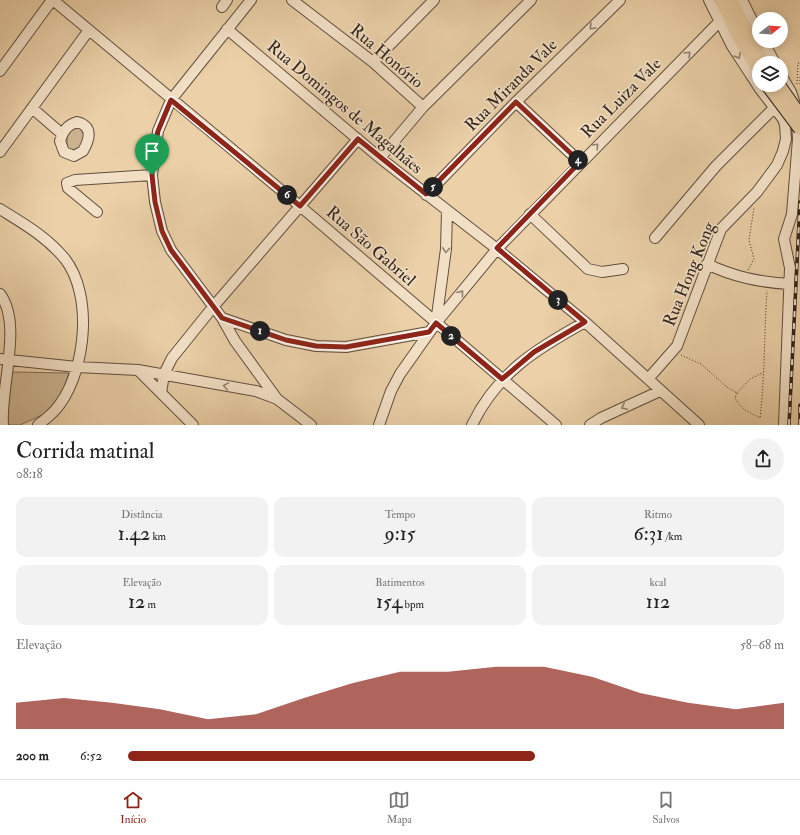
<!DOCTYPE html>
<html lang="pt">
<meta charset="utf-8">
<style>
body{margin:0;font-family:"IM FELL Double Pica",serif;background:#f2f2f2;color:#222;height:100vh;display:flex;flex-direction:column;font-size:15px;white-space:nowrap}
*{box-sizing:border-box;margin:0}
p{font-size:13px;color:#767676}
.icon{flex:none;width:22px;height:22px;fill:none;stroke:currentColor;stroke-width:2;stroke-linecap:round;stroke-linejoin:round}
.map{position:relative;height:425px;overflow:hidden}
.side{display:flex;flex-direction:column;background:#fff;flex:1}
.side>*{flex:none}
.needle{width:26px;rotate:73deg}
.tools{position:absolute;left:752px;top:12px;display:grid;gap:8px}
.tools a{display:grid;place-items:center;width:36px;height:36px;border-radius:50%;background:#fff;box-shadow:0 2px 10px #0003;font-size:20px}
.pin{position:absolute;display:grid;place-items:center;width:34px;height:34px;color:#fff;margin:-41px -17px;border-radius:50% 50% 50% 0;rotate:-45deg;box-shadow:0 0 4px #0007}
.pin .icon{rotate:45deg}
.km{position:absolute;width:20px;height:20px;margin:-10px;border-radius:50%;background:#222;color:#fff;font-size:11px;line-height:20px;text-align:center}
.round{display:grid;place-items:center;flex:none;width:42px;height:42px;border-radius:21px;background:#f2f2f2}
.summary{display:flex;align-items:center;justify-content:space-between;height:68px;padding:0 16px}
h1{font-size:22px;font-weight:600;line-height:30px}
.figures{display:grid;grid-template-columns:repeat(3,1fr);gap:6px;height:68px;padding:4px 16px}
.figures div{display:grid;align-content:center;border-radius:10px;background:#f2f2f2;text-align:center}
.figures b{font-size:20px;font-weight:600}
.figures small{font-size:11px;font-weight:400}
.figures p{font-size:11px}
.chart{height:112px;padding:8px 16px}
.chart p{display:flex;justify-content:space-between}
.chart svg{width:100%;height:72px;margin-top:4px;fill:#8f2418;opacity:.7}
ul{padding:0 16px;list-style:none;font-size:13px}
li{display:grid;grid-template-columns:64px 48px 1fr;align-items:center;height:30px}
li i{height:10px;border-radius:5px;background:#8f2418}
.dock{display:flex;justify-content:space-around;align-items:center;height:56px;border-top:1px solid #e0e0e0;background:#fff;font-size:11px;color:#767676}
.dock a{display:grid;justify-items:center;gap:2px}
.dock .selected{color:#8f2418}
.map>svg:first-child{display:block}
.green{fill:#cbb390;stroke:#7e6b56}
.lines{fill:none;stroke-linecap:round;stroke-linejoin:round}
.minor-casing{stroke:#604e3f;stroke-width:12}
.major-casing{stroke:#31231c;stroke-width:14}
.path{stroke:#31231c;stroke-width:1;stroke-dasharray:1 2;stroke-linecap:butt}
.minor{stroke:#f2e0c6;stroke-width:10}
.major{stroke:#ebd0a8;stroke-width:12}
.rail-casing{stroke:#31231c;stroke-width:3.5}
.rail{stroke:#f2e0c6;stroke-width:2;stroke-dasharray:6;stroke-linecap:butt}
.major-bridge-casing{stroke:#31231c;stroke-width:14;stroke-linecap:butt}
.major-bridge{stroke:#ebd0a8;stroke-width:12}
.oneway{stroke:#928271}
.route-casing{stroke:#fff;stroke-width:8}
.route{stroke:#8f2418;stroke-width:5}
.labels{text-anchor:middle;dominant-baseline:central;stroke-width:3.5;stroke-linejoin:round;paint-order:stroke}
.street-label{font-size:17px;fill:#31231c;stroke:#f2e0c6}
</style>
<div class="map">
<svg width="800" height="425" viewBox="0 0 800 425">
<rect width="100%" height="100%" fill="#ebd0a8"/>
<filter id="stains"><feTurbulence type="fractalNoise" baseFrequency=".005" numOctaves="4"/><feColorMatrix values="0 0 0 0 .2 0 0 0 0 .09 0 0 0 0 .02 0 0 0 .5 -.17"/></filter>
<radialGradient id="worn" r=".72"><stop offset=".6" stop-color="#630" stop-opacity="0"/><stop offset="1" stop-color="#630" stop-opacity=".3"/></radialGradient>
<!-- green -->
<path class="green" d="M 80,128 L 85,137 L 82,151 L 76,153 L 67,150 L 67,130 Z
M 11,372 L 69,373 L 58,404 L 42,415 L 20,425 L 7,425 Z"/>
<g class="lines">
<defs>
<path id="minor" d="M 53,0 L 300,206 L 556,425
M 251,0 L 171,100 L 158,131 L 152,175 L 155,202 L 162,231 L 171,250 L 222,318 L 286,340 L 316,346 L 346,347 L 429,332
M 292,0 L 373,62 L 423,107
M 709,0 L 732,46 L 760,89 L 767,90
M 742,0 L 759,34
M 222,7 L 227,0
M 227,29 L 380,158 L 497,249 L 585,322 L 699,425
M 763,41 L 775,63
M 373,62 L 434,0
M 0,71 L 52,0
M 781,75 L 791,92 L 795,104
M 516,102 L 580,162
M 32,108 L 62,134
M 77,122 C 93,126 90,139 83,151 L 74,156 L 64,152 L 60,141 C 63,131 67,125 77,122 Z
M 0,152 L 89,30
M 380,158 L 423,107 L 531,0
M 426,195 L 516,102 L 620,0
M 0,209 C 24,224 47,237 65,259 C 93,295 86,368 60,404 C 54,413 46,419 38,425
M 97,212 L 68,188 L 67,183 L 75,180 L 152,175
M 530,214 L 588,269 L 602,272 L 623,269
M 655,238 L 716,166 L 774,108
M 707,264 C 734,277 759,282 789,284
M 0,294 C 23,324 0,388 3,425
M 222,318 L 235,341 L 277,399 L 311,425
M 436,323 L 446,249 L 447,211
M 0,359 L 77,367 L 138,370 L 256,391 L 277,399
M 138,370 L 193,425
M 648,379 L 677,346 L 721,229 L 757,192 L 777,165 L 783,151 L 786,139 L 785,125 L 783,119 L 760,89
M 161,393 L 164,374 L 172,358 L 213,307 L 358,139
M 379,425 L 391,391 L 400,374 L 436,323 L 497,249 L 719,22
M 472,425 C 497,373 536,349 585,322
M 590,425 L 601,418 L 660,391
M 784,425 L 790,268 L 784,239 L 792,214 L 798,139 L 797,121"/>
<path id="major" d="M 721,0 L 737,34 L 759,72
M 731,0 L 764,63"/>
</defs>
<!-- minor casing -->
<use href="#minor" class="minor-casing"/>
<!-- major casing -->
<use href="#major" class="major-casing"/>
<!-- path -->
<path class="path" d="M 800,77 L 800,86
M 797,84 L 798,63 L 800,63
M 748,270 L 754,259 L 749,240 L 754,208
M 681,355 L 701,364 L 727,387 L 737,393 L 750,379 L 762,373
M 737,393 L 735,398 L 738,403 L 745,410 L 760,418 C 765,376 764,333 767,291"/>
<!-- minor -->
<use href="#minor" class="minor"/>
<!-- major -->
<use href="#major" class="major"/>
<defs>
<path id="rail" d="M 789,425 L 800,202
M 800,425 L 800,405"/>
</defs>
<!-- rail casing -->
<use href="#rail" class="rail-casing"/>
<!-- rail -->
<use href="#rail" class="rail"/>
<defs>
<path id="major-bridge" d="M 767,85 L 800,129
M 779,85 L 800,115"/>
</defs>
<!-- major-bridge casing -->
<use href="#major-bridge" class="major-bridge-casing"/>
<!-- major-bridge -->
<use href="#major-bridge" class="major-bridge"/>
</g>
<!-- one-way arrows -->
<defs><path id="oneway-chevron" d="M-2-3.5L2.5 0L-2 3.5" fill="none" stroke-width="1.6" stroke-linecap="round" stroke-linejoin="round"/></defs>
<g class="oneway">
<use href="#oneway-chevron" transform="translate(592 27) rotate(135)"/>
<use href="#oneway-chevron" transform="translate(688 54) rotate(-45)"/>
<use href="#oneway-chevron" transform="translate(738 56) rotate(60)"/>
<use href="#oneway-chevron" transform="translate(596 146) rotate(-45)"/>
<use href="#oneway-chevron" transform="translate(446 250) rotate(95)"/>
<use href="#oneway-chevron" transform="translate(461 293) rotate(-51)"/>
<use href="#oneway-chevron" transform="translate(226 386) rotate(-170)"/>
<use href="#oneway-chevron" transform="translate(624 407) rotate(155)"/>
</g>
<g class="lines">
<defs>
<path id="route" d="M 171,100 L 300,206 L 358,139 L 426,194 L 516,102 L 580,162 L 497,248 L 585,322 L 534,352 L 502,379 L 436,323 L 429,332 L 346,347 L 316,346 L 286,340 L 222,318 L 171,250 L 162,231 L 155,202 L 152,175 L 153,155 L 158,131 Z"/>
</defs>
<!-- route casing -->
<use href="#route" class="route-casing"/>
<!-- route -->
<use href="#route" class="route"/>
</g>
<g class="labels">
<!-- street labels -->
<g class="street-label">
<text transform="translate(387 56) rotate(40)">Rua Honório</text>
<text transform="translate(511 85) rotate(-45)">Rua Miranda Vale</text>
<text transform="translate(621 98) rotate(-45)">Rua Luiza Vale</text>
<text transform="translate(345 107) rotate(40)">Rua Domingos de Magalhães</text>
<text transform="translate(371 246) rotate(41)">Rua São Gabriel</text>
<text transform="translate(689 274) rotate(-68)">Rua Hong Kong</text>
</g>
</g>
<rect width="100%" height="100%" filter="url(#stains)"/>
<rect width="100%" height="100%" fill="url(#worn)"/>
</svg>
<div class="tools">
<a><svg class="needle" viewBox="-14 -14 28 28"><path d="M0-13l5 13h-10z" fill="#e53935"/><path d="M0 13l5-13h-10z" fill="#767676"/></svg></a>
<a><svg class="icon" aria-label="layers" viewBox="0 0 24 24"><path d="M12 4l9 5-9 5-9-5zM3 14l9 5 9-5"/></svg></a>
</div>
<div class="pin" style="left:152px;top:175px;background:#1e9e55"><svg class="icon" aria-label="arrive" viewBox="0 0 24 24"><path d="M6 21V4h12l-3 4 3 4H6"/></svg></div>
<b class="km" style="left:260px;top:331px">1</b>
<b class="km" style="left:451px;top:336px">2</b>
<b class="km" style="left:558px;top:300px">3</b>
<b class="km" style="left:578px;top:160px">4</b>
<b class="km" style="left:433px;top:187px">5</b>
<b class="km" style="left:287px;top:195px">6</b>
</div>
<section class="side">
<div class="summary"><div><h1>Corrida matinal</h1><p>08:18</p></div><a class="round"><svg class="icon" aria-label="share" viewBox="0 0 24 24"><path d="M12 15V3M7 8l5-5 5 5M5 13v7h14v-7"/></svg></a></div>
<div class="figures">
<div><p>Distância</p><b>1.42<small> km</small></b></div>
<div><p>Tempo</p><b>9:15</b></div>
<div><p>Ritmo</p><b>6:31<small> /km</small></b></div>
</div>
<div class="figures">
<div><p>Elevação</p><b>12<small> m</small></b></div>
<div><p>Batimentos</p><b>154<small> bpm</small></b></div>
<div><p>kcal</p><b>112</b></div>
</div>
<div class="chart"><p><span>Elevação</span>58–68 m</p>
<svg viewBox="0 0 160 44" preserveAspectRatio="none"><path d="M0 44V28L10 25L20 28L30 32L40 38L50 35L60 25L70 16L80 9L90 9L100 6L110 6L120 12L130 22L140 28L150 32L160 28V44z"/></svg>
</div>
<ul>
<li><b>200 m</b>6:52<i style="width:62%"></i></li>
</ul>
</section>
<nav class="dock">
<a class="selected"><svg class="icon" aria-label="home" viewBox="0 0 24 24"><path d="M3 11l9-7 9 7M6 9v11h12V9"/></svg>Início</a>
<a><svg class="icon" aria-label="map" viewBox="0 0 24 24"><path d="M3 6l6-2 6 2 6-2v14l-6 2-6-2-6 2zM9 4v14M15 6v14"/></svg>Mapa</a>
<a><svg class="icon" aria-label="saved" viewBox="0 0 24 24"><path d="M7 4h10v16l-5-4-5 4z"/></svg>Salvos</a>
</nav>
